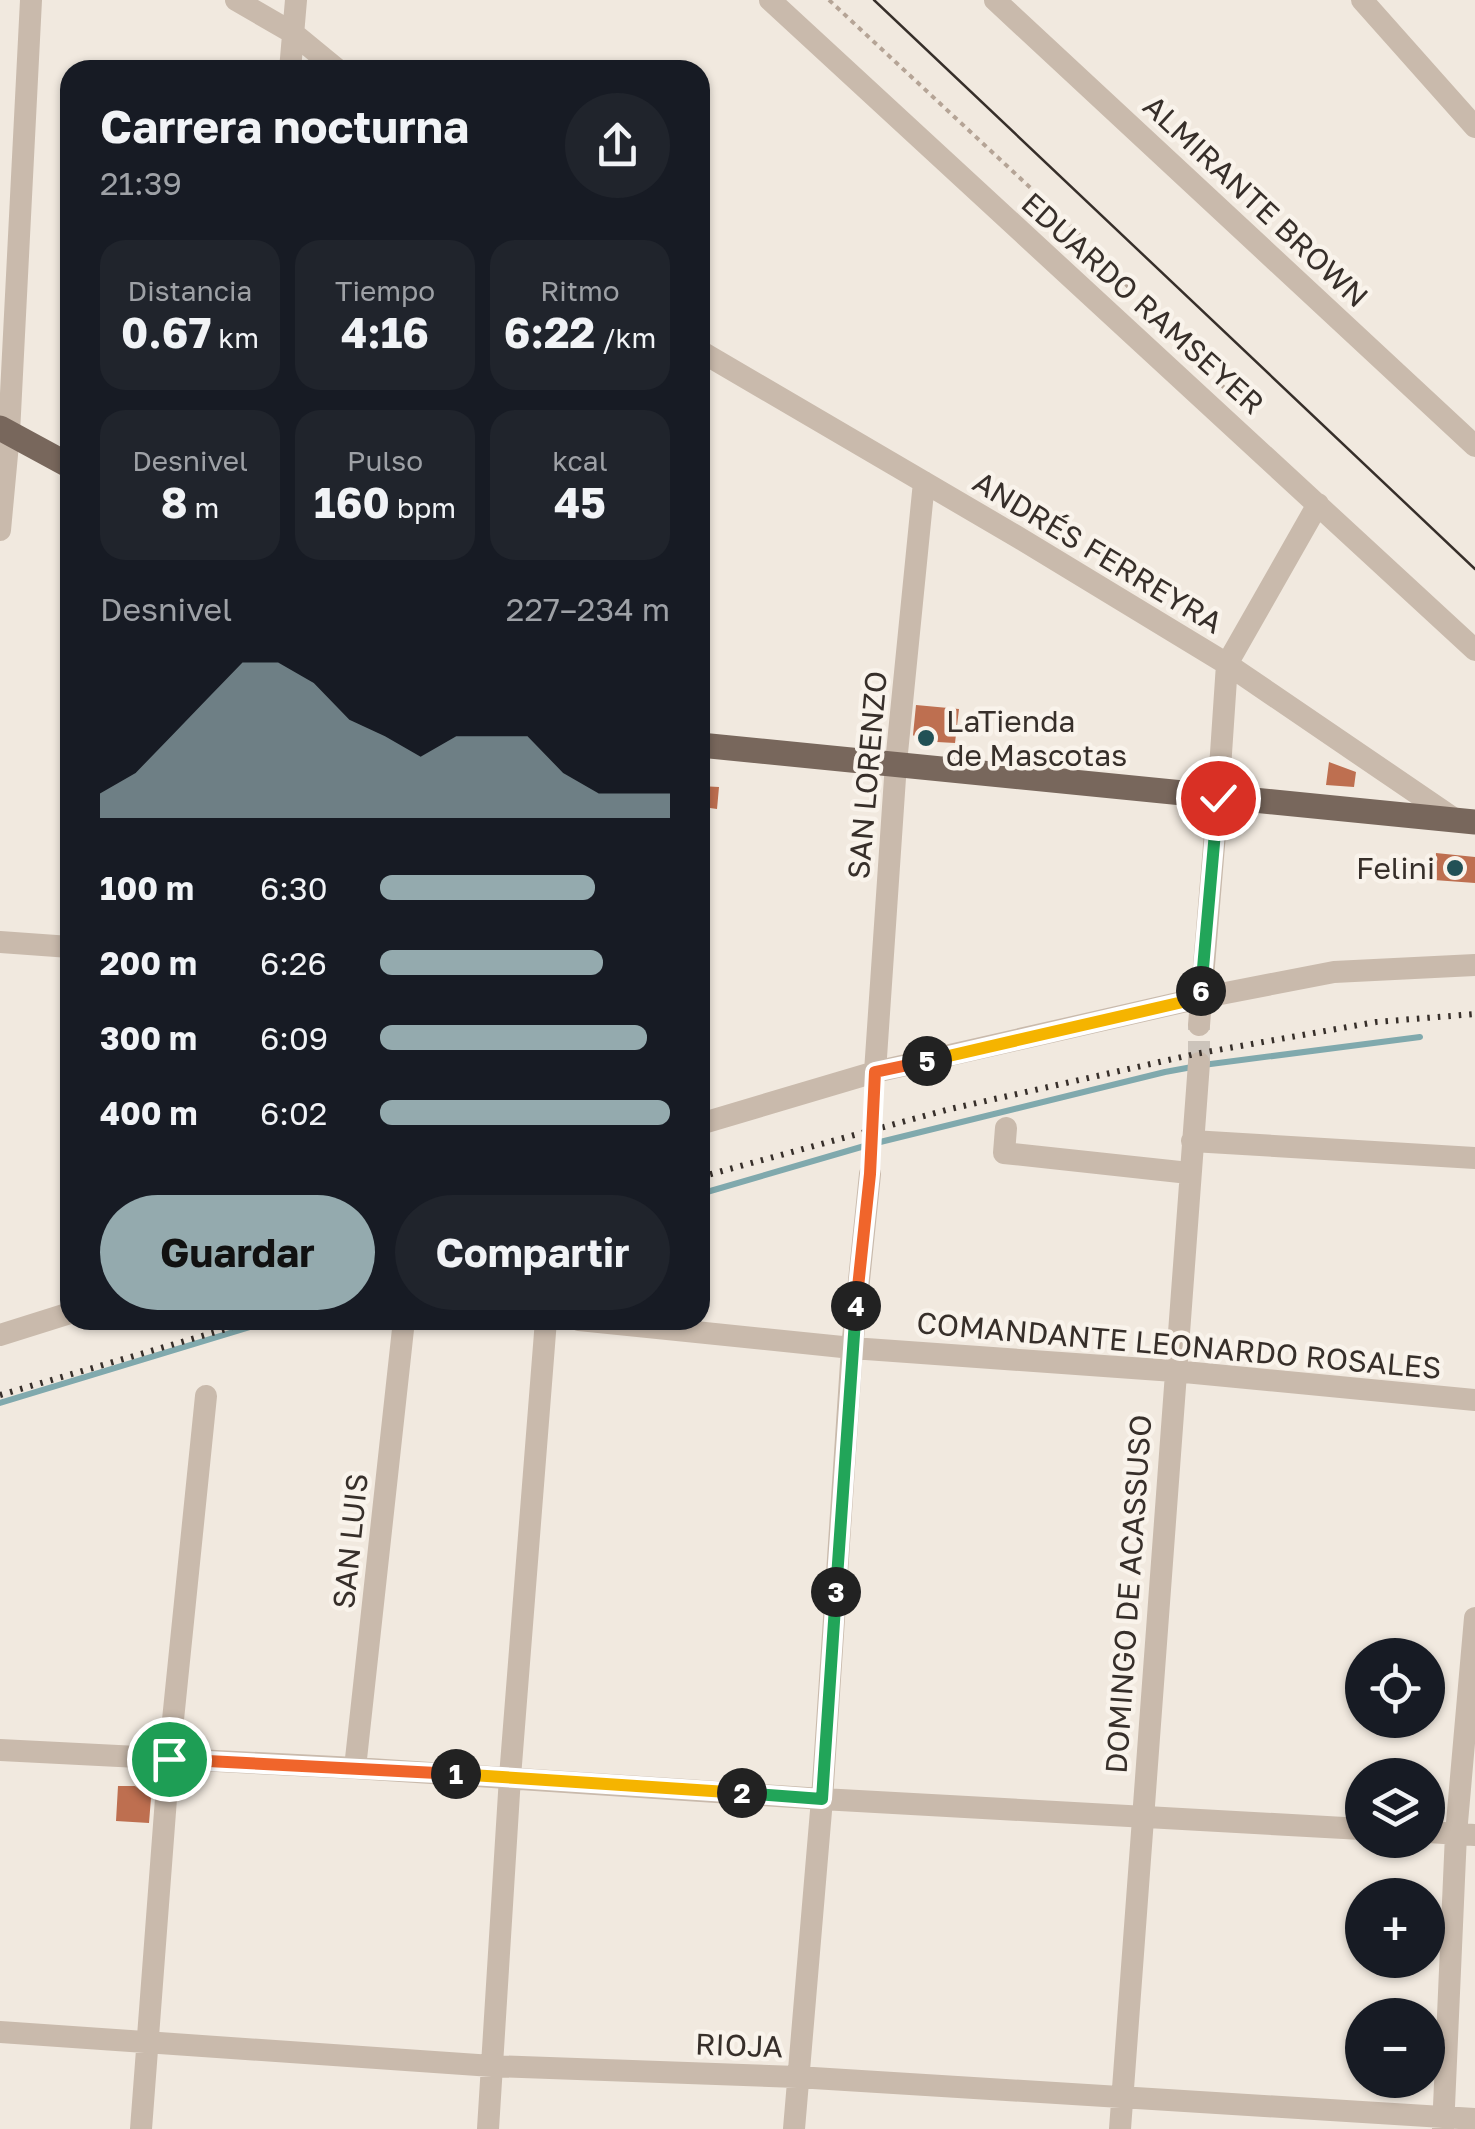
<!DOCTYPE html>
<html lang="es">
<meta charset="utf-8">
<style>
body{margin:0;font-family:"Golos Text",sans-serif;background:#20242c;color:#f1f3f6;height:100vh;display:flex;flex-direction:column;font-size:38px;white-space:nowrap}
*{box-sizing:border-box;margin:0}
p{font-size:32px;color:#9ea1a6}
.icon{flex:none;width:55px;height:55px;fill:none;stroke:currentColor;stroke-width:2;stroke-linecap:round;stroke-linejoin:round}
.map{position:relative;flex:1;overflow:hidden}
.drawer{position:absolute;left:60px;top:60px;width:650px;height:1270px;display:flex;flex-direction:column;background:#171b24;border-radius:30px;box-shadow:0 2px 8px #0004}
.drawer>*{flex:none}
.controls{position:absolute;left:1345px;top:1638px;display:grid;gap:20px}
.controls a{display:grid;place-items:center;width:100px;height:100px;border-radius:50%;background:#171b24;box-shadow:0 2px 8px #0004;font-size:50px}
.pin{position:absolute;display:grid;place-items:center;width:85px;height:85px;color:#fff;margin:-42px;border:5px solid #fff;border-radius:50%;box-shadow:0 2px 10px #0007}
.km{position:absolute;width:50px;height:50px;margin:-25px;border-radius:50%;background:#222;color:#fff;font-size:28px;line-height:50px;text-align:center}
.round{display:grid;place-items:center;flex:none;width:105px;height:105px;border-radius:52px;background:#20242c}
.head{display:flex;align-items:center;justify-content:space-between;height:170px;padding:0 40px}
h1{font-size:45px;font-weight:700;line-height:75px}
.stats{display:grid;grid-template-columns:repeat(3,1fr);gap:15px;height:170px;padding:10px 40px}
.stats div{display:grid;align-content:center;border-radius:25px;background:#20242c;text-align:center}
.stats b{font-size:42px;font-weight:700}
.stats small{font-size:28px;font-weight:400}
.stats p{font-size:28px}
.chart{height:280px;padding:20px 40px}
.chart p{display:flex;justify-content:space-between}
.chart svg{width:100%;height:180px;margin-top:10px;fill:#94aaae;opacity:.7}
.action{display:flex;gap:20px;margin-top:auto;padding:20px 40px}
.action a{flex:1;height:115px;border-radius:60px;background:#94aaae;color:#111;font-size:40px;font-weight:700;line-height:115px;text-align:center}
.action a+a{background:#20242c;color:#f1f3f6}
ul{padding:0 40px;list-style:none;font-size:32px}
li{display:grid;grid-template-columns:160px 120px 1fr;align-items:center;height:75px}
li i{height:25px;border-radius:12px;background:#94aaae}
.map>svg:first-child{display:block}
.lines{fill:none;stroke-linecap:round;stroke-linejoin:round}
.stream{stroke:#80a9ad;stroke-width:6}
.building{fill:#be6f50}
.minor-tunnel{stroke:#ccc4bb;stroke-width:22;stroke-dasharray:22 11;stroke-linecap:butt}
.path{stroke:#b5a496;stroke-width:4;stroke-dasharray:5 5;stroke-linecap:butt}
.minor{stroke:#c9baac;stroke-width:22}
.major{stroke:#78675c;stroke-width:25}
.tram{stroke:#372f2a;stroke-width:2.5}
.rail{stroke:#372f2a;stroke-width:6;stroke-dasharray:2.5 8;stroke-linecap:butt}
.split-1-casing{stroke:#fff;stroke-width:20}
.split-2-casing{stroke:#fff;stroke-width:20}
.split-3-casing{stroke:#fff;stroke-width:20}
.split-4-casing{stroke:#fff;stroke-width:20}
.split-5-casing{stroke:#fff;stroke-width:20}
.split-6-casing{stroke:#fff;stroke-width:20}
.split-7-casing{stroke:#fff;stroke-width:20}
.split-1{stroke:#f0652b;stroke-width:12}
.split-2{stroke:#f5b400;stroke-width:12}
.split-3{stroke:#22a559;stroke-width:12}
.split-4{stroke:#22a559;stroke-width:12}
.split-5{stroke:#f0652b;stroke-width:12}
.split-6{stroke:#f5b400;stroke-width:12}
.split-7{stroke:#22a559;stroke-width:12}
.poi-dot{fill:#225156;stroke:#f9f3eb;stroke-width:4}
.labels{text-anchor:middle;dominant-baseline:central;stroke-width:9;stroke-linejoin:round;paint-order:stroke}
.street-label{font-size:30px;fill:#372f2a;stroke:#f9f3eb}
.poi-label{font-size:30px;fill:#372f2a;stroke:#f9f3eb;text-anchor:start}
</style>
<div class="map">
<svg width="1475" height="2129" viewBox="0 0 1475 2129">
<rect width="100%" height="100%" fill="#f1e9df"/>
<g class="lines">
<!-- stream -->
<path class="stream" d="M 700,1194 L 868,1145 L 1165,1072 L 1203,1065 L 1420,1037
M 0,1403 L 273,1320"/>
</g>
<!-- building -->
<path class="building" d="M 916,705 L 959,709 L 955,743 L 919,741 L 913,735 Z
M 1329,762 L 1356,772 L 1354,787 L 1326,785 Z
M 700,786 L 719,787 L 717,809 L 710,808 L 708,826 L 700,825 Z
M 1436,853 L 1475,857 L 1475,883 L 1434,880 Z
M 118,1786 L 135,1786 L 151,1798 L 149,1823 L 116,1821 Z"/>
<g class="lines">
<!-- minor-tunnel -->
<path class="minor-tunnel" d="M 1199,1063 L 1199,1025"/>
<!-- path -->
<path class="path" d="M 829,0 L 1065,220 L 1230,394
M 871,1154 L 874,1094"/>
<!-- minor -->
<path class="minor" d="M 236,0 L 293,33 L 338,70
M 770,0 L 1475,650
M 995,0 L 1475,446
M 1362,0 L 1475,127
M 290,70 L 296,0
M 700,351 L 1016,536 L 1227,664 L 1456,820
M 0,530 L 9,433 L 31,0
M 0,942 L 70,947
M 1199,1025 L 1218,798 L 1227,664 L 1318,504
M 875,1072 L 896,763 L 924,482
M 700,1124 L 875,1072 L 1200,998 L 1334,972 L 1475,965
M 1006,1128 L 1004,1153 L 1189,1173
M 1192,1141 L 1475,1158
M 579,1320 L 852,1348 L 1174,1371 L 1475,1400
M 0,1335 L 70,1313
M 0,1750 L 355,1768 L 822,1799 L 1362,1829
M 355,1768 L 404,1320
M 1428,1832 L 1475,1835
M 0,2032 L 492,2066 L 797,2077 L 1475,2119
M 141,2129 L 169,1759 L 206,1396
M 488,2129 L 510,1777 L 546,1320
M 794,2129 L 822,1799 L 852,1348 L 870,1174
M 1120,2129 L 1199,1063
M 1443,2129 L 1456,1834 L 1475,1618"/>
<!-- major -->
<path class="major" d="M 0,428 L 70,466
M 700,745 L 1475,822"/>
<!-- tram -->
<path class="tram" d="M 874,0 L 1475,569"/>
<!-- rail -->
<path class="rail" d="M 700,1177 L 950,1109 L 1195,1054 L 1376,1022 L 1475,1014
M 0,1395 L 257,1320"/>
</g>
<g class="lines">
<defs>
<path id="split-1" d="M 169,1759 L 456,1774"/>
<path id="split-2" d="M 456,1774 L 742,1793"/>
<path id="split-3" d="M 742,1793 L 822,1799 L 836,1592"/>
<path id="split-4" d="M 836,1592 L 856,1306"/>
<path id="split-5" d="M 856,1306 L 870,1174 L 875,1072 L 927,1061"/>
<path id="split-6" d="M 927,1061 L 1200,998 L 1201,991"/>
<path id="split-7" d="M 1201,991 L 1218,798"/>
</defs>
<!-- split-1 casing -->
<use href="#split-1" class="split-1-casing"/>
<!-- split-2 casing -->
<use href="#split-2" class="split-2-casing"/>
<!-- split-3 casing -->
<use href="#split-3" class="split-3-casing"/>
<!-- split-4 casing -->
<use href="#split-4" class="split-4-casing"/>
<!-- split-5 casing -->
<use href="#split-5" class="split-5-casing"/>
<!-- split-6 casing -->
<use href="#split-6" class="split-6-casing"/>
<!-- split-7 casing -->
<use href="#split-7" class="split-7-casing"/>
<!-- split-1 -->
<use href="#split-1" class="split-1"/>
<!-- split-2 -->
<use href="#split-2" class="split-2"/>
<!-- split-3 -->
<use href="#split-3" class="split-3"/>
<!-- split-4 -->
<use href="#split-4" class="split-4"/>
<!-- split-5 -->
<use href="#split-5" class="split-5"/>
<!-- split-6 -->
<use href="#split-6" class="split-6"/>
<!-- split-7 -->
<use href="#split-7" class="split-7"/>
</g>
<!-- markers -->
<g class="poi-dot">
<circle cx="926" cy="738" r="10"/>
<circle cx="1455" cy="868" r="10"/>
</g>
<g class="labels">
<!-- street labels -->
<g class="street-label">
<text transform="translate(1256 201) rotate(43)">ALMIRANTE BROWN</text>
<text transform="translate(1143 303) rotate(42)">EDUARDO RAMSEYER</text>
<text transform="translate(1098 552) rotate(31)">ANDRÉS FERREYRA</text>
<text transform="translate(867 775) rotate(-85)">SAN LORENZO</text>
<text transform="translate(1179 1345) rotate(5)">COMANDANTE LEONARDO ROSALES</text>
<text transform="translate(350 1541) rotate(-84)">SAN LUIS</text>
<text transform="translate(1128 1594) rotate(-86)">DOMINGO DE ACASSUSO</text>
<text transform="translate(739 2045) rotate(2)">RIOJA</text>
</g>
<!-- poi labels -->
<g class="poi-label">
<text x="946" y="721">LaTienda<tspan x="946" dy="34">de Mascotas</tspan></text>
<text x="1435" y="868" text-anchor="end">Felini</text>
</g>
</g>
</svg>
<div class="controls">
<a><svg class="icon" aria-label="locate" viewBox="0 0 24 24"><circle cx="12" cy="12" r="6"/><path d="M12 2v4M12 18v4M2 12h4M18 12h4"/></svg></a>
<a><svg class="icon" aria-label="layers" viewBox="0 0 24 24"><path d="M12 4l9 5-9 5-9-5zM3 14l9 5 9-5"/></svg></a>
<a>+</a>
<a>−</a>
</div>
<div class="pin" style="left:169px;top:1759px;background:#1e9e55"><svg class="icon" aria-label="arrive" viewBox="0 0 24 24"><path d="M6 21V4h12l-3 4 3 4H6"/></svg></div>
<div class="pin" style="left:1218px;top:798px;background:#d93025"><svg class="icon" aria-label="check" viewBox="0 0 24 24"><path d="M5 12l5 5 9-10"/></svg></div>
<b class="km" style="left:456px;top:1774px">1</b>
<b class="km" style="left:742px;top:1793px">2</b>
<b class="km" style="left:836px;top:1592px">3</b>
<b class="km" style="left:856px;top:1306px">4</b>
<b class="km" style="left:927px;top:1061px">5</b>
<b class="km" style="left:1201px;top:991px">6</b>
<section class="drawer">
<div class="head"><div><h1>Carrera nocturna</h1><p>21:39</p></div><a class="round"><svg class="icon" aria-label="share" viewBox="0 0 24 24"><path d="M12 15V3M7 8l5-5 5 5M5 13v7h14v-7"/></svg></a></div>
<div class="stats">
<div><p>Distancia</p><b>0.67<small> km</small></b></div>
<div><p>Tiempo</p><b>4:16</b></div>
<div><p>Ritmo</p><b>6:22<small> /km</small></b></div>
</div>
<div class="stats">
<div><p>Desnivel</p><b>8<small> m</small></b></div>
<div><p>Pulso</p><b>160<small> bpm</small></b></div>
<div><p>kcal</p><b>45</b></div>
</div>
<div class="chart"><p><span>Desnivel</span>227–234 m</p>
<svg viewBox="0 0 160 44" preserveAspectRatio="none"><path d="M0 44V38L10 33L20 24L30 15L40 6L50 6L60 11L70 20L80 24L90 29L100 24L110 24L120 24L130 33L140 38L150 38L160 38V44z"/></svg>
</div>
<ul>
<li><b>100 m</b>6:30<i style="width:74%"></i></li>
<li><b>200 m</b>6:26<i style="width:77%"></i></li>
<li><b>300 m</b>6:09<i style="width:92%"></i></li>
<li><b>400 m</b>6:02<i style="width:100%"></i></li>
</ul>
<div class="action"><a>Guardar</a><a>Compartir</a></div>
</section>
</div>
